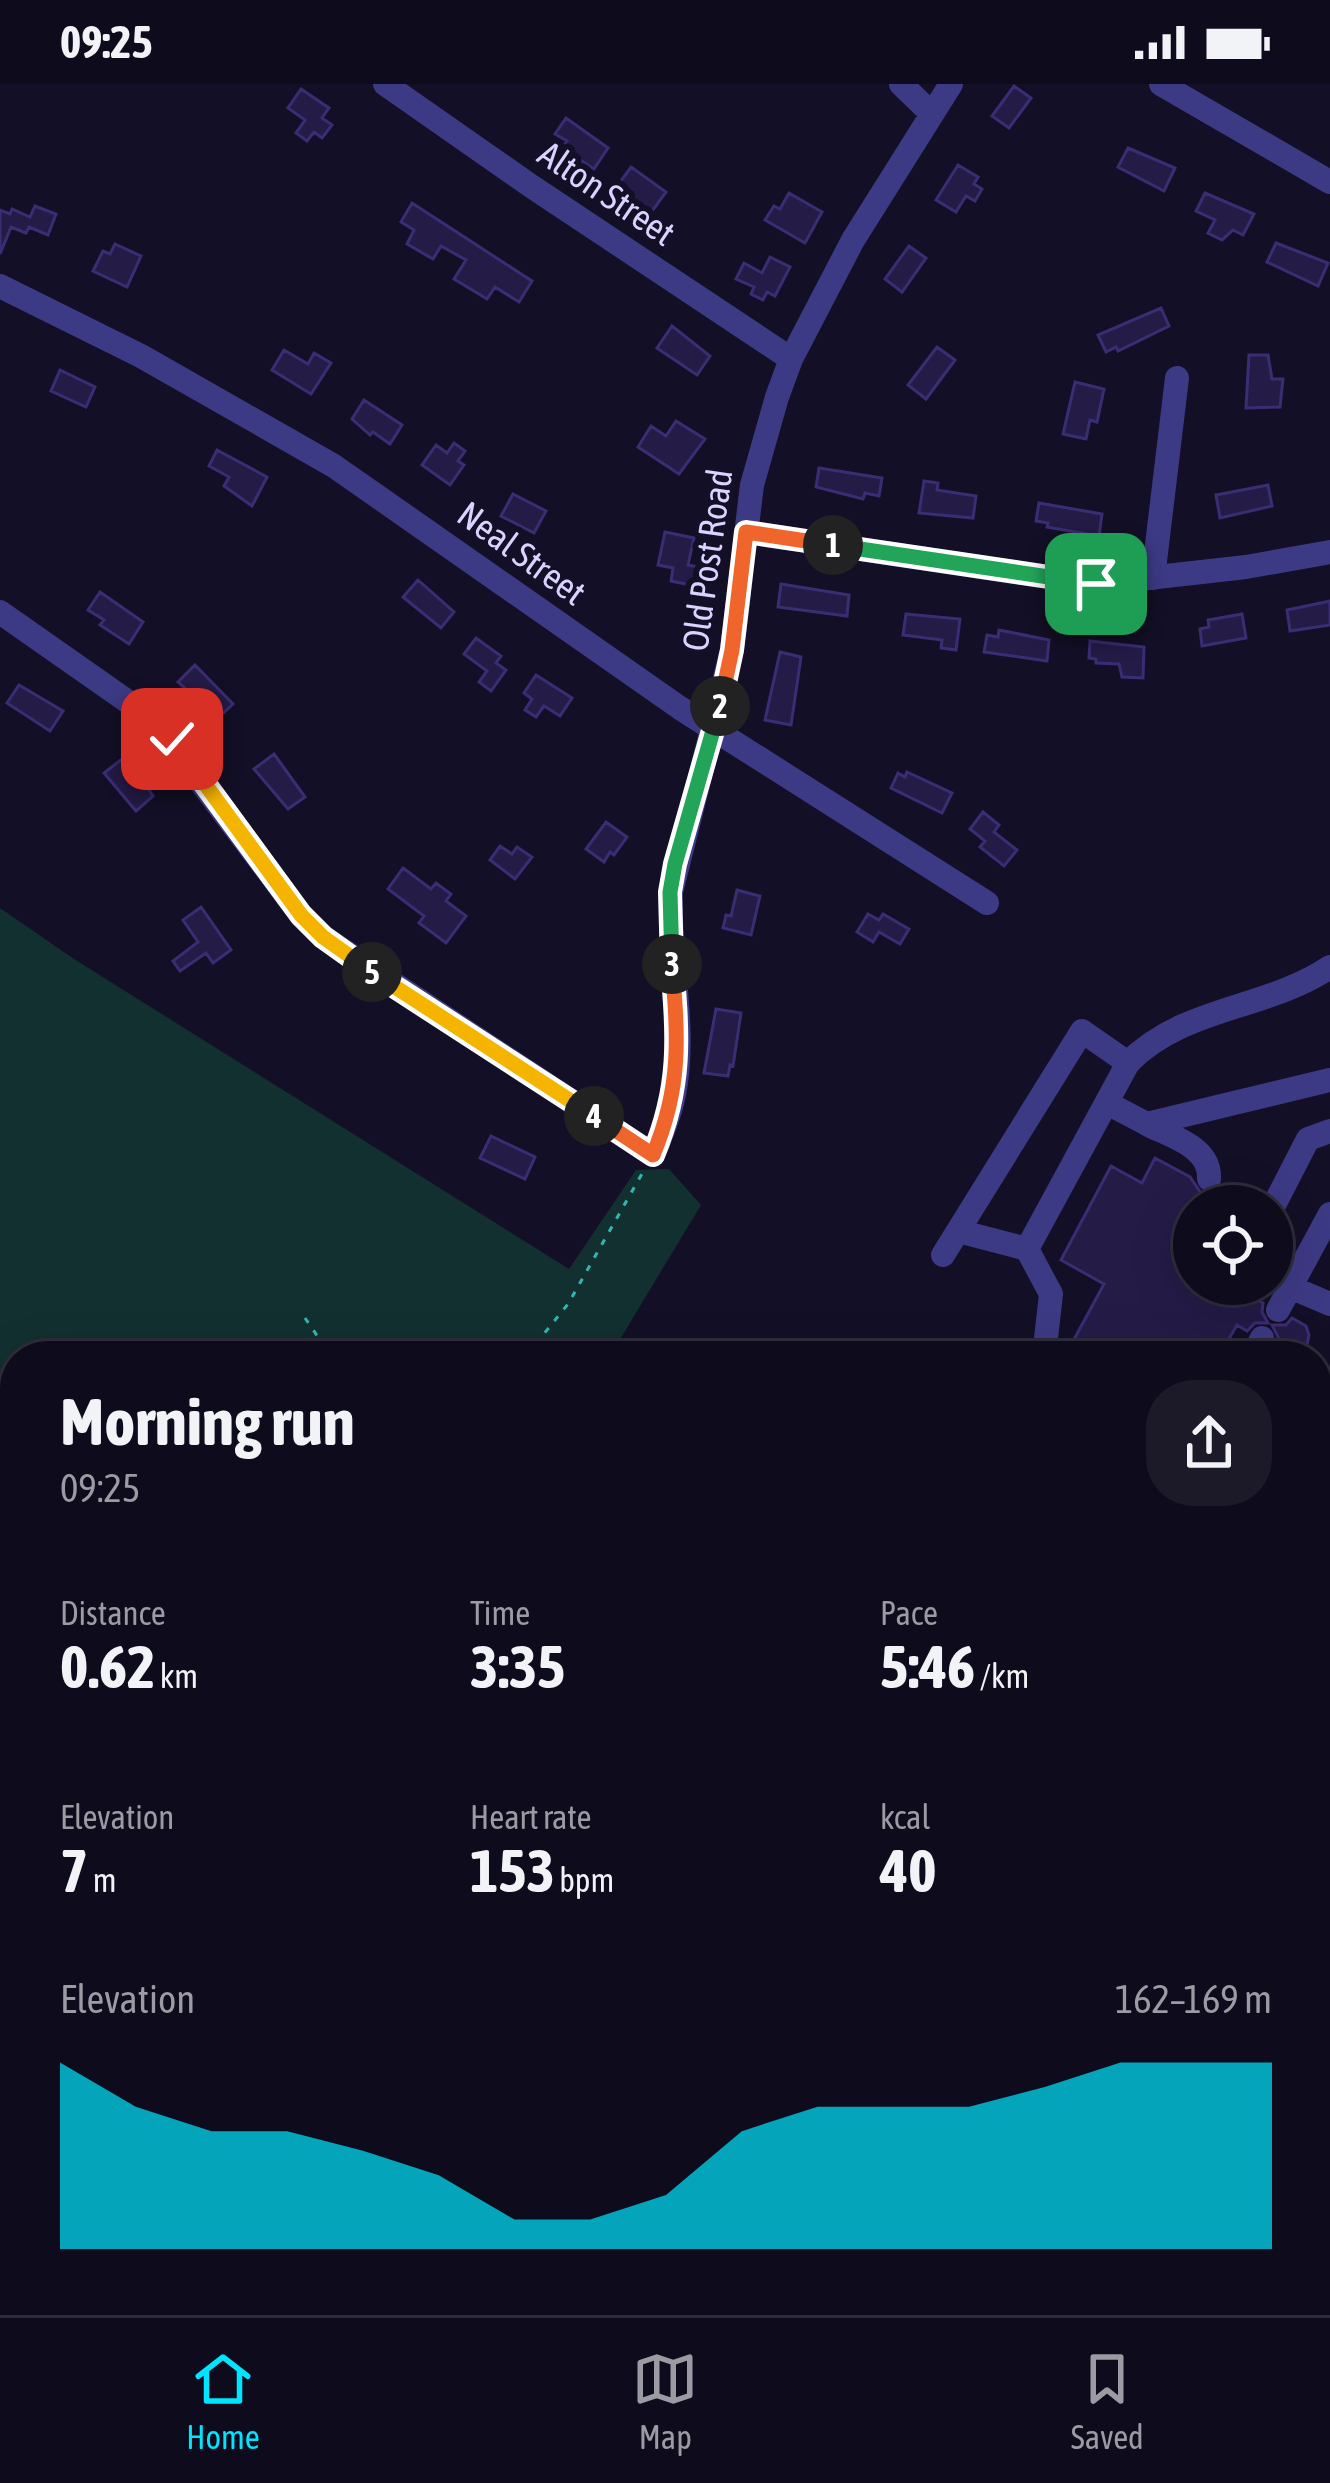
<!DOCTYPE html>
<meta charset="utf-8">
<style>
body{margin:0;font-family:"Asap Condensed",sans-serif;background:#1c1929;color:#f1f3f6;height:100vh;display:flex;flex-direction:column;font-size:45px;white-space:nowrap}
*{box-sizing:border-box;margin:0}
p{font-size:39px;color:#9b9ba3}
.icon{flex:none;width:66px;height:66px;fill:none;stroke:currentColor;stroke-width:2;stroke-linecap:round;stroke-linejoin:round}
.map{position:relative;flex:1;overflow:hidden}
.panel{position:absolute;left:0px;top:1257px;width:1332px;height:975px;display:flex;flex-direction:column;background:#0e0b1c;border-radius:48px 48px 0 0;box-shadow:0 12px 48px #0002,0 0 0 3px #2e2b3b}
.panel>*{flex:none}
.tools{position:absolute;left:1173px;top:1101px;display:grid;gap:24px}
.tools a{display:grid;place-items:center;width:120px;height:120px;border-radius:50%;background:#0e0b1c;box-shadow:0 12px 48px #0002,0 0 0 3px #2e2b3b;font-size:60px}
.pin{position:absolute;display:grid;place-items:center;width:102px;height:102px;color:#fff;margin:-51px;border-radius:24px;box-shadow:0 6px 18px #0006}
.km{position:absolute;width:60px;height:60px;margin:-30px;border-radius:50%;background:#222;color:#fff;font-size:33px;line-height:60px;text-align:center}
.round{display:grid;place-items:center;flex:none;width:126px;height:126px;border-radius:48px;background:#1c1929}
.head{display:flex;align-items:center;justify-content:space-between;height:204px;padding:0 60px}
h1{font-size:66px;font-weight:700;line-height:90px}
.stats{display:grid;grid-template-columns:repeat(3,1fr);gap:18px;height:204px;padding:12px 60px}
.stats div{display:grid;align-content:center}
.stats b{font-size:60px;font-weight:700}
.stats small{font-size:33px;font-weight:400}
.stats p{font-size:33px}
.chart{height:336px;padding:24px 60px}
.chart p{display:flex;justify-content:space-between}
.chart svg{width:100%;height:216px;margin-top:12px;fill:#00e5ff;opacity:.7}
.status{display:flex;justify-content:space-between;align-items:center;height:84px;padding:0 60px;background:#0e0b1c;direction:ltr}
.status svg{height:33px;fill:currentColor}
.menu{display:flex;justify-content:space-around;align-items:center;height:168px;border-top:3px solid #2e2b3b;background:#0e0b1c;font-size:33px;color:#9b9ba3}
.menu a{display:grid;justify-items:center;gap:6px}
.menu .active{color:#00e5ff}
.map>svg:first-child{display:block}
.green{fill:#12302f}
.building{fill:#241b47;stroke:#3b2d73;stroke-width:3}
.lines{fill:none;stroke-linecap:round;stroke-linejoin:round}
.path{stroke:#2fb8b0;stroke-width:3;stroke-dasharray:6 9;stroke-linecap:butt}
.minor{stroke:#3d3a85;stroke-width:24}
.major{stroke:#c25bff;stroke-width:30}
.highway{stroke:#ff4fa3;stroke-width:33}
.split-1-casing{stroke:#fff;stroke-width:24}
.split-2-casing{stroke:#fff;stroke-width:24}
.split-3-casing{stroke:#fff;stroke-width:24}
.split-4-casing{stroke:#fff;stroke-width:24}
.split-5-casing{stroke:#fff;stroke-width:24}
.split-6-casing{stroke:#fff;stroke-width:24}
.split-1{stroke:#22a559;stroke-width:15}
.split-2{stroke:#f0652b;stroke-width:15}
.split-3{stroke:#22a559;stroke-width:15}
.split-4{stroke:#f0652b;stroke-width:15}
.split-5{stroke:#f5b400;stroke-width:15}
.split-6{stroke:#f5b400;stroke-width:15}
.labels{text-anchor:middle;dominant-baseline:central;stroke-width:12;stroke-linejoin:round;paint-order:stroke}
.street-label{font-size:36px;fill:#d9d4ff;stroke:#130f26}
</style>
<div class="status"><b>09:25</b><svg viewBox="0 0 49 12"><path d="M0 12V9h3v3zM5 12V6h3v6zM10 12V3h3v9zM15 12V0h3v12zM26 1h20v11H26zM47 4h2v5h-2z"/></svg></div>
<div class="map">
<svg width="1330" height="2231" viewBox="0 0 1330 2231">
<rect width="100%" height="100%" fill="#130f26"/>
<!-- green -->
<path class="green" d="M 0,824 L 74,875 L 569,1185 L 636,1086 L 669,1085 L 701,1121 L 610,1272 L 15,1272 L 15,2217 L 284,2217 L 281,2231 L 0,2231 Z
M 1326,1954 L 1330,1979 L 1330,2231 L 1191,2231 L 1197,2217 L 1317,2217 L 1317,1972 Z"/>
<!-- building -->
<path class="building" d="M 1014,2 L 1031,14 L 1009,44 L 992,32 Z
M 301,5 L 329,24 L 322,34 L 332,41 L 322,54 L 314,48 L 307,57 L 296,49 L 305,36 L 288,24 Z
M 566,34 L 608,64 L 594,85 L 562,64 L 567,57 L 555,50 Z
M 1128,64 L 1175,84 L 1164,107 L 1118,83 Z
M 958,81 L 978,93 L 974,100 L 982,105 L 975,117 L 966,112 L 956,128 L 936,116 Z
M 631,83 L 666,108 L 650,130 L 615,105 Z
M 789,109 L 822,128 L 805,159 L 765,136 L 774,122 L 780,125 Z
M 1205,109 L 1254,130 L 1243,151 L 1233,146 L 1222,156 L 1208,149 L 1215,136 L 1196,127 Z
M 412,119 L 532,197 L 519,218 L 495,203 L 487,215 L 454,195 L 466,176 L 441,162 L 433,175 L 407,160 L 414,146 L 401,138 Z
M 35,122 L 56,130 L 48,151 L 29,143 L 26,149 L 11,143 L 0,170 L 0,126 L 10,130 L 12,125 L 30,133 Z
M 1276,159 L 1328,179 L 1318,202 L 1267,178 Z
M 115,160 L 141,172 L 127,203 L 93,187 L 103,167 L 110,170 Z
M 909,162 L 926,174 L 902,208 L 885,195 Z
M 770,173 L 790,183 L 775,212 L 767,208 L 763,216 L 751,210 L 754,203 L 736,195 L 744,179 L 762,189 Z
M 1161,224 L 1169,242 L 1118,267 L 1116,263 L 1106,268 L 1098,251 Z
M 672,242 L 710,272 L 697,291 L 657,264 Z
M 937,263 L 955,276 L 926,315 L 908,301 Z
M 284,266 L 308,280 L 314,269 L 331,279 L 311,310 L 272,286 Z
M 1249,271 L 1268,271 L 1272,295 L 1283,295 L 1280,323 L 1246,324 Z
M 60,286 L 95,303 L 86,323 L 51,307 Z
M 1075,298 L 1104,305 L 1097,338 L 1090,336 L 1086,355 L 1063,350 Z
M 364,316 L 402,341 L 390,360 L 373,348 L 370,351 L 352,335 Z
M 676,337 L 705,355 L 679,390 L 638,363 L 651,342 L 666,352 Z
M 454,359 L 465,367 L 458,377 L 464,381 L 450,401 L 422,381 L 436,361 L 447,369 Z
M 217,366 L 267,393 L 252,422 L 224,402 L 229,393 L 209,382 Z
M 819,384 L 882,394 L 879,412 L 865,409 L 863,415 L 816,403 Z
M 924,397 L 938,399 L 937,406 L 976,412 L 973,434 L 919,429 Z
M 1268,401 L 1272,422 L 1220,434 L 1216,411 Z
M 513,410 L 546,427 L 534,449 L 501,432 Z
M 1039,419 L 1102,430 L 1099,452 L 1047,443 L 1048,439 L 1036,437 Z
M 665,448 L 694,454 L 688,481 L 698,483 L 695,502 L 671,497 L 673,484 L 658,481 Z
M 418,496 L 454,528 L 441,544 L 403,513 Z
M 781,500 L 849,511 L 847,532 L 778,523 Z
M 100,508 L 143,538 L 129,560 L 100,541 L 104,536 L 88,526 Z
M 1330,517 L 1330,541 L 1290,547 L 1287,526 Z
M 906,530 L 960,535 L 956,566 L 941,564 L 942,556 L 903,551 Z
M 1242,530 L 1246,554 L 1202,562 L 1200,545 L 1209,543 L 1208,536 Z
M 999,546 L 1049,556 L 1047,577 L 984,568 L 987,551 L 998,553 Z
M 476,554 L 501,572 L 496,579 L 506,586 L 491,607 L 479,598 L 487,587 L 464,570 Z
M 1090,557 L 1144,563 L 1143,594 L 1122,593 L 1119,580 L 1096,579 L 1096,575 L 1089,574 Z
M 780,568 L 801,573 L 791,641 L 765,636 Z
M 195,581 L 233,620 L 218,634 L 178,598 Z
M 536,591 L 572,614 L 560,632 L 544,622 L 536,633 L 525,626 L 532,615 L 524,609 Z
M 19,601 L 63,627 L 50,647 L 7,619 Z
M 274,670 L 305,713 L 288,725 L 254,685 Z
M 122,675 L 134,690 L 137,688 L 153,712 L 136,727 L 104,689 Z
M 907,688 L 952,709 L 942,729 L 891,704 L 898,689 L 905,693 Z
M 983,728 L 999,741 L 994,748 L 1017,766 L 1004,782 L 980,763 L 985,757 L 970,745 Z
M 606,738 L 627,753 L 614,771 L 610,768 L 604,778 L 586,765 Z
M 500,762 L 512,770 L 517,763 L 532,773 L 515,795 L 490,776 Z
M 403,784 L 431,805 L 436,799 L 451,810 L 446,817 L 466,832 L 446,859 L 419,839 L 424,832 L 388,805 Z
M 737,806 L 760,812 L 751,851 L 723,844 L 726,831 L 731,832 Z
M 201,823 L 231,866 L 213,879 L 206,869 L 180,887 L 173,877 L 198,858 L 183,836 Z
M 868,830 L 879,836 L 883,830 L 909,845 L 900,860 L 879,848 L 873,858 L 857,848 Z
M 716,925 L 741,929 L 733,982 L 730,981 L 728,992 L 704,989 Z
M 491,1052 L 535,1073 L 525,1095 L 480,1074 Z
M 1155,1074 L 1190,1093 L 1201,1109 L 1212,1111 L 1220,1107 L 1246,1122 L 1194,1122 L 1194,1200 L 1258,1200 L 1253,1213 L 1263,1219 L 1262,1228 L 1268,1239 L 1255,1239 L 1247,1247 L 1237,1241 L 1219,1272 L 1065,1272 L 1104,1200 L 1061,1176 L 1111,1082 L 1142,1099 Z
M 1292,1234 L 1306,1242 L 1309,1251 L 1307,1261 L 1297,1269 L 1276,1262 L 1278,1253 L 1272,1241 L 1286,1241 Z"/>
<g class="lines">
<!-- path -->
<path class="path" d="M 305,1234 L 331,1272
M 526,1272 L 568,1220 L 643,1088
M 0,1739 L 15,1734
M 0,1869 L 13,1873
M 0,1883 L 15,1875
M 163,2231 L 171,2217"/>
<!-- minor -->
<path class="minor" d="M 385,0 L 531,102 L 791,275
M 901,0 L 931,29
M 1161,0 L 1330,98
M 0,202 L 141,272 L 334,382 L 680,624 L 987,819
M 746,448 L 1095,500 L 1246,483 L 1330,468
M 1153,494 L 1177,294
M 0,528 L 154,636 L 301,831 L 323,853 L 653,1071 C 663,1047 673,1024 676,998 C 685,936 668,871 671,808 L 732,566 L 752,401 L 777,313 L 791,275 L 853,156 L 951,0
M 1107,1019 L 1147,1040 L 1330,996
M 1147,1040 C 1172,1053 1211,1063 1209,1095
M 1272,1125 L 1308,1055 L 1330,1047
M 958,1147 L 1027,1165
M 943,1171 L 1082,947 L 1128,979
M 1290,1203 L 1330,1220
M 1278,1226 L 1330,1130
M 1044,1272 L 1051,1210 L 1027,1165 L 1128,979 C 1184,922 1266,926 1330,883
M 1252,1272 L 1262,1254"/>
<!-- major -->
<path class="major" d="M 1317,1364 L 1330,1340
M 1330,1486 L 1322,1520 L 1318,1681 L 1330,1807
M 849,2231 L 856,2217"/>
<!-- highway -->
<path class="highway" d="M 1317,1906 L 1330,1880
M 998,2231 L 1014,2217
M 1150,2231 L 1157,2217"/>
</g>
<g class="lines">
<defs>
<path id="split-1" d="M 833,461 L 1096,500"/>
<path id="split-2" d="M 720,622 L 732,566 L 746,448 L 833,461"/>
<path id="split-3" d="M 672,880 L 670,808 L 675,780 L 720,622"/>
<path id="split-4" d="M 594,1032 L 653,1071 C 682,1002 678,953 672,880"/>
<path id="split-5" d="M 372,888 L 594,1032"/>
<path id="split-6" d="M 172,655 L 301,831 L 323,853 L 372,888"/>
</defs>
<!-- split-1 casing -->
<use href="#split-1" class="split-1-casing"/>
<!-- split-2 casing -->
<use href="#split-2" class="split-2-casing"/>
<!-- split-3 casing -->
<use href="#split-3" class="split-3-casing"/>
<!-- split-4 casing -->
<use href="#split-4" class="split-4-casing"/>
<!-- split-5 casing -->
<use href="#split-5" class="split-5-casing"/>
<!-- split-6 casing -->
<use href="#split-6" class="split-6-casing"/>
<!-- split-1 -->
<use href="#split-1" class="split-1"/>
<!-- split-2 -->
<use href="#split-2" class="split-2"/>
<!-- split-3 -->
<use href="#split-3" class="split-3"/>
<!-- split-4 -->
<use href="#split-4" class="split-4"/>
<!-- split-5 -->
<use href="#split-5" class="split-5"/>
<!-- split-6 -->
<use href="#split-6" class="split-6"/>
</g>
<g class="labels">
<!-- street labels -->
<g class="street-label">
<text transform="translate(607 109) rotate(34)">Alton Street</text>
<text transform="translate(522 469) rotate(36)">Neal Street</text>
<text transform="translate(707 476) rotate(-82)">Old Post Road</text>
</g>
</g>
</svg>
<div class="tools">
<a><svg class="icon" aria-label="locate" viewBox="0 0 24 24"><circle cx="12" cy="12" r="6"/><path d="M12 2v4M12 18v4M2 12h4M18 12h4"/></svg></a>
</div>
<div class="pin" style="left:1096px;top:500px;background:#1e9e55"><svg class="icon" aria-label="arrive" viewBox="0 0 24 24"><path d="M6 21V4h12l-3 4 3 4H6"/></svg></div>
<div class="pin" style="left:172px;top:655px;background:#d93025"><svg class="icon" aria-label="check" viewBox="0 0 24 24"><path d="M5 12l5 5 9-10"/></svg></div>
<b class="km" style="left:833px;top:461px">1</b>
<b class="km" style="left:720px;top:622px">2</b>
<b class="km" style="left:672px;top:880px">3</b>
<b class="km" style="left:594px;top:1032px">4</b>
<b class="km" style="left:372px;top:888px">5</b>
<section class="panel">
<div class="head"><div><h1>Morning run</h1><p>09:25</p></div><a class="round"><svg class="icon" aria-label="share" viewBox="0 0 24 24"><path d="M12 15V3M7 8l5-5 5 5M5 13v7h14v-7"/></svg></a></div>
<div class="stats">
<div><p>Distance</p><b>0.62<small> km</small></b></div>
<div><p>Time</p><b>3:35</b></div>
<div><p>Pace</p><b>5:46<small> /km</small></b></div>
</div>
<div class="stats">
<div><p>Elevation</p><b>7<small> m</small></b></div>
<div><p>Heart rate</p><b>153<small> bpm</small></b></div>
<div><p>kcal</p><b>40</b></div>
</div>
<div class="chart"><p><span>Elevation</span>162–169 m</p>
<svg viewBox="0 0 160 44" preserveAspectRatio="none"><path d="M0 44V6L10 15L20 20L30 20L40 24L50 29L60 38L70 38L80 33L90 20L100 15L110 15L120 15L130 11L140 6L150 6L160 6V44z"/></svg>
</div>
</section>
</div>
<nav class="menu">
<a class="active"><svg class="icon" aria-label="home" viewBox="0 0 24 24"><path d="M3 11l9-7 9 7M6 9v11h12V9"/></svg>Home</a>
<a><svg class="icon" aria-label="map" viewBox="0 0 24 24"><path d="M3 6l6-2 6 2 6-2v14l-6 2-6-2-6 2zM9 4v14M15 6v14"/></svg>Map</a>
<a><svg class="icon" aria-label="saved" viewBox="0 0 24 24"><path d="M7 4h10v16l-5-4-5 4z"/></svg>Saved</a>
</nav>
